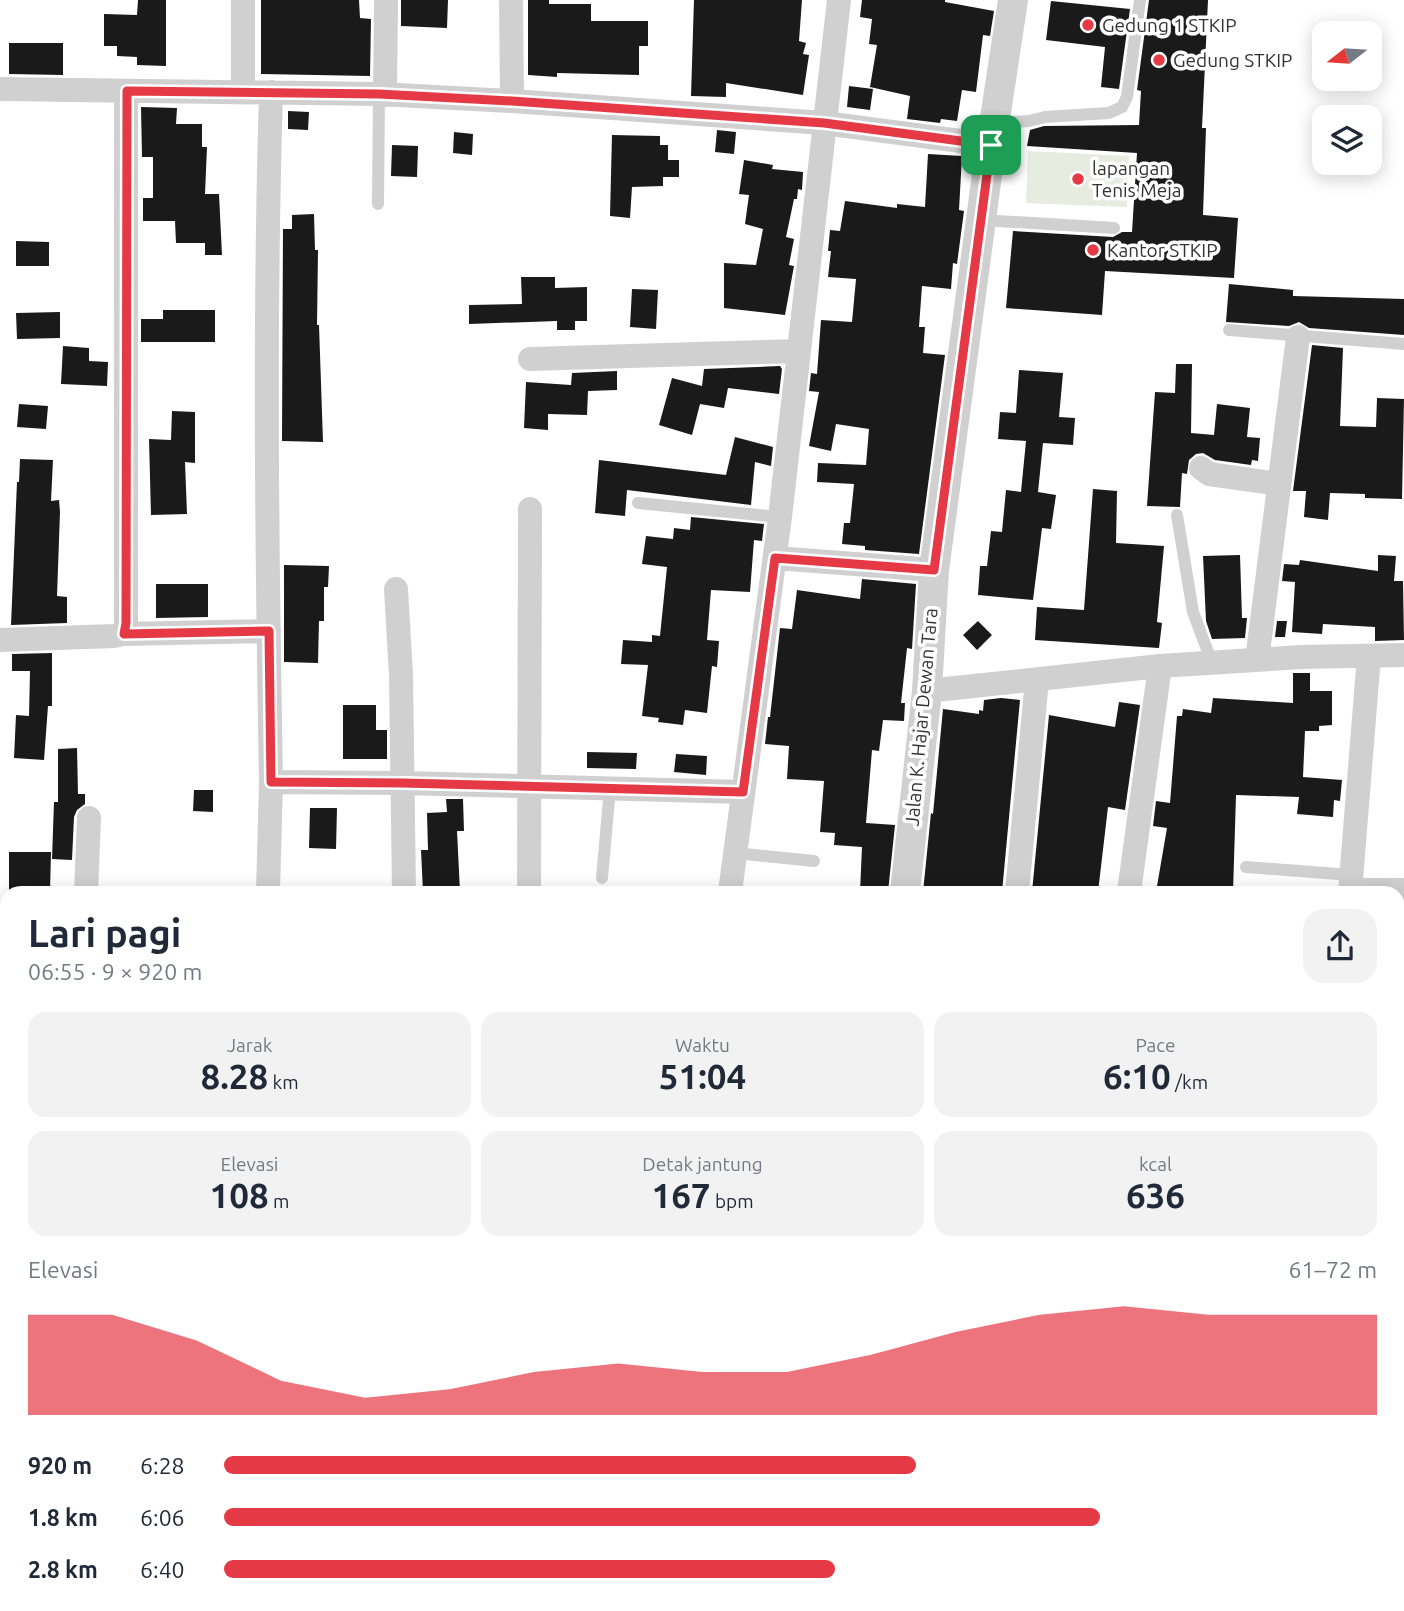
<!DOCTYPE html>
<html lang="id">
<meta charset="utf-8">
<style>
body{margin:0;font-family:Ubuntu,sans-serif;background:#f2f2f3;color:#1f2937;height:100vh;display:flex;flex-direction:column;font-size:26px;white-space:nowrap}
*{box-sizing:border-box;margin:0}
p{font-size:23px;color:#747a83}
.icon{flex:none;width:38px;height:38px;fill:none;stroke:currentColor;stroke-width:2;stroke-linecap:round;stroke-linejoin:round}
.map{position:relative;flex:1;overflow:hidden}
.details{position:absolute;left:0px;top:886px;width:1405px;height:726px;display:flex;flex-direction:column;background:#fff;border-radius:21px 21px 0 0;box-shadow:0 4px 18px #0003}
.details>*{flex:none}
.needle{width:46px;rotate:253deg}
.buttons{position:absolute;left:1312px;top:21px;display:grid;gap:14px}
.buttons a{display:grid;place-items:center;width:70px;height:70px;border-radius:14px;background:#fff;box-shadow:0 4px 18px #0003;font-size:35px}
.pin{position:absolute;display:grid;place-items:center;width:60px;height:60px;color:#fff;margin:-30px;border-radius:14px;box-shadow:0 4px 10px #0006}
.round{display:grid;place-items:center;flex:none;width:74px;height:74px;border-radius:21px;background:#f2f2f3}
.headline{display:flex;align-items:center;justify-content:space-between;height:119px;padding:0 28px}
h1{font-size:38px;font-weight:700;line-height:52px}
.stats{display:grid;grid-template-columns:repeat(3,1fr);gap:10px;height:119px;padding:7px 28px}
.stats div{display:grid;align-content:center;border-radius:18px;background:#f2f2f3;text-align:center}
.stats b{font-size:35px;font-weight:700}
.stats small{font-size:19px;font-weight:400}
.stats p{font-size:19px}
.chart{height:196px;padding:14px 28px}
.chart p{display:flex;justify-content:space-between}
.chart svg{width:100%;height:126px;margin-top:7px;fill:#e63946;opacity:.7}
ul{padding:0 28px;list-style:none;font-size:23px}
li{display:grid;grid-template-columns:112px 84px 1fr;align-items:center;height:52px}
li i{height:18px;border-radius:9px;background:#e63946}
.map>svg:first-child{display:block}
.green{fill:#e6ecdf}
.building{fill:#1a1a1a}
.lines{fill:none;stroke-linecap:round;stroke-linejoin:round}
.service{stroke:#d0d0d0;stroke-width:12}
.minor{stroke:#d0d0d0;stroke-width:24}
.tertiary{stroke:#d0d0d0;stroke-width:30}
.route-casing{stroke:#fff;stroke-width:14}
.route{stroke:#e63946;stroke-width:9}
.poi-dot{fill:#e63946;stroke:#fff;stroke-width:2.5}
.labels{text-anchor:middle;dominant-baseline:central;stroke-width:7;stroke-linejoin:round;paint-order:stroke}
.poi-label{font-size:19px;fill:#333;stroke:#fff;text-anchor:start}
.street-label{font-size:19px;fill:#333;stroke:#fff}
</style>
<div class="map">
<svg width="1404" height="1611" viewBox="0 0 1404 1611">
<rect width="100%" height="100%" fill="#fff"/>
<!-- green -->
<path class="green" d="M 1028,151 L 1129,156 L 1127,207 L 1026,203 Z"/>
<!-- building -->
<path class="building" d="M 138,0 L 166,0 L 166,66 L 137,65 L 137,57 L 117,56 L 117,46 L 104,46 L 104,14 L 137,15 Z
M 261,0 L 359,0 L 360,18 L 371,19 L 370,76 L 261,74 Z
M 401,0 L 448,0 L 447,28 L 401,26 Z
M 528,0 L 549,0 L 549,4 L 591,4 L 591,21 L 648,21 L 648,46 L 639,46 L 639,75 L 557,73 L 557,77 L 528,75 Z
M 694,0 L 802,0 L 799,41 L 806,43 L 803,54 L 809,55 L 803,95 L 726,83 L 726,97 L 691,96 Z
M 862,0 L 945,0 L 945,2 L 994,11 L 990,36 L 983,35 L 976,92 L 962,90 L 957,121 L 941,119 L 940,123 L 907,119 L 910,96 L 870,87 L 877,45 L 869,44 L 872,19 L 860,17 Z
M 1149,0 L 1208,0 L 1202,128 L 1206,128 L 1203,215 L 1238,218 L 1234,278 L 1105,271 L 1102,315 L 1006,308 L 1013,231 L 1113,237 L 1122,232 L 1132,232 L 1137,153 L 1027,146 L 1030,130 L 1044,126 L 1139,125 L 1141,91 L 1137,90 Z
M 1051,1 L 1130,9 L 1119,89 L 1101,87 L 1105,47 L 1046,40 Z
M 9,43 L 63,43 L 63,75 L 9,74 Z
M 849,86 L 873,89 L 870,110 L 847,107 Z
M 141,107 L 177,108 L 176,124 L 202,124 L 202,147 L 207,147 L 205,194 L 219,194 L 222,255 L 205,255 L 205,243 L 176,243 L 175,221 L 143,221 L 143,198 L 153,198 L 153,157 L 142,157 Z
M 288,111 L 309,112 L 308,130 L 288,129 Z
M 717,130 L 736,132 L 734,154 L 715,152 Z
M 454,132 L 473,134 L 472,155 L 453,153 Z
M 612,135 L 660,136 L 660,145 L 668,145 L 668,160 L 679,160 L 679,177 L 663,177 L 663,186 L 632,187 L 630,218 L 610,216 Z
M 392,145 L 418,146 L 417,177 L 391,176 Z
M 928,154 L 962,156 L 959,210 L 964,211 L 957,264 L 953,263 L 951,289 L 922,286 L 919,327 L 925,327 L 923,353 L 945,355 L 919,554 L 865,550 L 865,546 L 842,544 L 844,523 L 850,523 L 854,484 L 817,482 L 818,463 L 866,465 L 869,429 L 836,424 L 831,451 L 809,446 L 819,392 L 809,391 L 811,373 L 817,374 L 821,320 L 852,322 L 856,279 L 828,277 L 831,251 L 828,251 L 830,230 L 840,231 L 845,201 L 897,208 L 897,204 L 925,207 Z
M 744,160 L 773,165 L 772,169 L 803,172 L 802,190 L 798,189 L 797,199 L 794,199 L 786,237 L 794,239 L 789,265 L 794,266 L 785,315 L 724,308 L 724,263 L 756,265 L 763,229 L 745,224 L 749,195 L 739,194 Z
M 314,214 L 315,250 L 318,250 L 317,325 L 319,325 L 323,442 L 282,441 L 283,229 L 292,229 L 292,215 Z
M 16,241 L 49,242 L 49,266 L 16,266 Z
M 521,277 L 555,277 L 555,288 L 587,287 L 587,321 L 575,321 L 575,330 L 557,330 L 557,321 L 469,324 L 469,305 L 522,304 Z
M 1229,284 L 1293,290 L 1293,296 L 1404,299 L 1404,335 L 1309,328 L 1299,322 L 1289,326 L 1226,322 Z
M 632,289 L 658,290 L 656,329 L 630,327 Z
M 163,310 L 215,310 L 215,342 L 141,342 L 141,319 L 163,319 Z
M 60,312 L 60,338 L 17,339 L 16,313 Z
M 1312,345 L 1343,348 L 1340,426 L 1376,427 L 1377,398 L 1404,399 L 1402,499 L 1365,498 L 1365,494 L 1330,493 L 1328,520 L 1304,517 L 1306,491 L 1293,491 Z
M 63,346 L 89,348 L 89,361 L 108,362 L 107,386 L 61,384 Z
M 1176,364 L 1192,364 L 1191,433 L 1214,435 L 1217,404 L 1250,408 L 1247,437 L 1260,438 L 1258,461 L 1252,460 L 1251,465 L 1215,460 L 1203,453 L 1196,454 L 1189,460 L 1187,474 L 1182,473 L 1180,507 L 1147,506 L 1155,392 L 1175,393 Z
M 780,366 L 782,369 L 779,394 L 728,388 L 724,408 L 700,404 L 692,435 L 659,425 L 672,378 L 702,386 L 704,369 Z
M 1019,370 L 1063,373 L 1059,417 L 1075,418 L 1073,445 L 1043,443 L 1038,492 L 1056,495 L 1051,529 L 1042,528 L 1033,600 L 978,595 L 980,566 L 987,566 L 991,531 L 1002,532 L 1006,490 L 1021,492 L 1026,441 L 998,439 L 1000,412 L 1016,413 Z
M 617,371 L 617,390 L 588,391 L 587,415 L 548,414 L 548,430 L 524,428 L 526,382 L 571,385 L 572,373 Z
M 19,404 L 48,406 L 46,429 L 17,427 Z
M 172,411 L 195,412 L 195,463 L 185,462 L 187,514 L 151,515 L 149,439 L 171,440 Z
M 735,437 L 773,447 L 771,466 L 755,462 L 751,505 L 627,490 L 625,516 L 595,513 L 599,460 L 726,475 Z
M 20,459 L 53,460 L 51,501 L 59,500 L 60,512 L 57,596 L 67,597 L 67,623 L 11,625 L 17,482 L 19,482 Z
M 1093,489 L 1117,491 L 1116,543 L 1164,546 L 1157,622 L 1162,623 L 1159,648 L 1035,640 L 1037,607 L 1084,610 Z
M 691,517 L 764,524 L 762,541 L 754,540 L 750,592 L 711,590 L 707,640 L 719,641 L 717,667 L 712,666 L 707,713 L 685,710 L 683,725 L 658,722 L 659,718 L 642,716 L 648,665 L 621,664 L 623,640 L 652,642 L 652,635 L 660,636 L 667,567 L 642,564 L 646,536 L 673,539 L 674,528 L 690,530 Z
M 1240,555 L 1242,618 L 1247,618 L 1245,638 L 1212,639 L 1206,621 L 1203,556 Z
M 1378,555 L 1396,556 L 1394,581 L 1403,581 L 1404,640 L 1375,641 L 1375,627 L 1323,624 L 1322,634 L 1292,632 L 1295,582 L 1282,581 L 1284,564 L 1299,565 L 1300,560 L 1378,571 Z
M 284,565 L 329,566 L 328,587 L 324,587 L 324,621 L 319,621 L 318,663 L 284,662 Z
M 862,579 L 916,584 L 912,649 L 907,648 L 901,703 L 905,703 L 904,721 L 883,720 L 879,751 L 872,750 L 866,823 L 895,825 L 888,892 L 860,892 L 862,847 L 834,845 L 835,833 L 820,832 L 824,781 L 787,779 L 789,746 L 765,744 L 768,717 L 770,717 L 780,628 L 792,629 L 797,590 L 860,599 Z
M 156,584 L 208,584 L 208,617 L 156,618 Z
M 978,621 L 992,635 L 977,650 L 963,635 Z
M 1277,621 L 1287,621 L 1285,637 L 1275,637 Z
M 52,653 L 52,706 L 48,706 L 44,760 L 14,758 L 16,715 L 29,716 L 30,671 L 12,671 L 12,654 Z
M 1293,673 L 1310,673 L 1310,691 L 1332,691 L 1332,725 L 1319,726 L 1319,731 L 1305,731 L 1303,777 L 1342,780 L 1340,801 L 1334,800 L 1333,817 L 1297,814 L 1299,797 L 1236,795 L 1233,892 L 1156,892 L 1167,828 L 1153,826 L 1156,801 L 1170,803 L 1177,716 L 1182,716 L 1183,709 L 1211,713 L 1213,698 L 1293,703 Z
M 1001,698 L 1020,700 L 1002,892 L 923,892 L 931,813 L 933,814 L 943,709 L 979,714 L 979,710 L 983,711 L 984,700 Z
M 1119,702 L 1140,705 L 1125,810 L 1108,807 L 1098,892 L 1032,892 L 1049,715 L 1115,727 Z
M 343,705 L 376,705 L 376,730 L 387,730 L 387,759 L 343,759 Z
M 77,748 L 78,794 L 85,794 L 85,804 L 77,810 L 74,817 L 72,860 L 52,859 L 54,802 L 58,802 L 58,749 Z
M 587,752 L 637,753 L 636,769 L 587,768 Z
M 676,754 L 707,756 L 706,775 L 674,772 Z
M 194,790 L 213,790 L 213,812 L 193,811 Z
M 446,799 L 463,799 L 464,831 L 457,831 L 460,892 L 423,892 L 421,850 L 428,850 L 427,813 L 447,812 Z
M 310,808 L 337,808 L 336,849 L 309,848 Z
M 9,852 L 51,852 L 50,892 L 9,892 Z"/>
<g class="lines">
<!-- service -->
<path class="service" d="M 994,123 L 1029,121 L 1045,117 L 1109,113 L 1122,107 L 1127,97 L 1140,0
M 378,204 L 379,94
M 981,220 L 1114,228
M 1229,330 L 1404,344
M 638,503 L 780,517
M 1177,515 L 1193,612 L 1212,663
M 735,853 L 814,861
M 1246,867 L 1351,875
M 602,878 L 610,788
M 1398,1144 L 1404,1146
M 1398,1232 L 1404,1234
M 14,1611 L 14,1605
M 288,1611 L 289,1605
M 476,1611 L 477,1605"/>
<!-- minor -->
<path class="minor" d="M 243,0 L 243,92
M 511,0 L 512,101
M 0,89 L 379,94 L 512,101 L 824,123 L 991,145
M 271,92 C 264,322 267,552 271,782
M 385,95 L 386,0
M 530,359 L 799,351
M 1201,468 L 1209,474 L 1279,484
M 775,558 L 934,570
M 396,589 L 401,675 L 404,892
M 124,634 L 269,631
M 0,640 L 114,636 L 124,634 L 126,630 L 126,91
M 1257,660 L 1298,337
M 927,691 L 1160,666 L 1301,657 L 1404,655
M 1350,890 L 1404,890
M 86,892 L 89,818
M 268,892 L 271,782 L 403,783 L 743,792
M 529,892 L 530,509
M 730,892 L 780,517 L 839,0
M 1017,892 L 1037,680
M 1129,892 L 1160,666
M 1350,892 L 1369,656
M 0,1449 L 7,1451
M 1398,1469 L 1404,1471
M 733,1605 L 762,1611
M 443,1611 L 444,1605
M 639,1611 L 640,1605
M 1196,1611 L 1198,1605"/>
<!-- tertiary -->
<path class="tertiary" d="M 905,892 L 927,691 L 934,570 L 991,145 L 1013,0
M 829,1611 L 830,1605"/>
</g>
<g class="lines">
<defs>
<path id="route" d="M 127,91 L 379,94 L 512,101 L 824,123 L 991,145 L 934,570 L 775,558 L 743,792 L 403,783 L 271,782 L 269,631 L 124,634 L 126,623 Z"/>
</defs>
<!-- route casing -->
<use href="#route" class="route-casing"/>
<!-- route -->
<use href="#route" class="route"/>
</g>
<!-- markers -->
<g class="poi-dot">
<circle cx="1088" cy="25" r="7"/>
<circle cx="1159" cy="60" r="7"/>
<circle cx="1078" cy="179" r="7"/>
<circle cx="1093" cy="250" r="7"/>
</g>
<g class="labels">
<!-- poi labels -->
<g class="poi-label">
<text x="1102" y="25">Gedung 1 STKIP</text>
<text x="1173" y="60">Gedung STKIP</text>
<text x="1092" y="168">lapangan<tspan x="1092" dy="22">Tenis Meja</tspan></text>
<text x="1107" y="250">Kantor STKIP</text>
</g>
<!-- street labels -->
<g class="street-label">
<text transform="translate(921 717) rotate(-85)">Jalan K. Hajar Dewan Tara</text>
</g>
</g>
</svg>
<div class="buttons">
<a><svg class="needle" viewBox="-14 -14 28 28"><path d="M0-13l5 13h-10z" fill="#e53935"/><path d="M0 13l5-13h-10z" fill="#747a83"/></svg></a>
<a><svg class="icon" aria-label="layers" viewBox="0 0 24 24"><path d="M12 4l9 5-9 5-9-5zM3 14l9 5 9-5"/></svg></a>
</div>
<div class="pin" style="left:991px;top:145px;background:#1e9e55"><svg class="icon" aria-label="arrive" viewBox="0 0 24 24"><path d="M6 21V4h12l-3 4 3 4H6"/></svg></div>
<section class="details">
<div class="headline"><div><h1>Lari pagi</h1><p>06:55 · 9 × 920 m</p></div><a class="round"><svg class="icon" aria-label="share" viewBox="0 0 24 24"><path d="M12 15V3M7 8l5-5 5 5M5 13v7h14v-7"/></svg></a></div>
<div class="stats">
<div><p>Jarak</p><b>8.28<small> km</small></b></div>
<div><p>Waktu</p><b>51:04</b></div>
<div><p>Pace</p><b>6:10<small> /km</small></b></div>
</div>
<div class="stats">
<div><p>Elevasi</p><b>108<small> m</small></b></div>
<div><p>Detak jantung</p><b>167<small> bpm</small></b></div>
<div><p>kcal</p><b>636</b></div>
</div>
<div class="chart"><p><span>Elevasi</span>61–72 m</p>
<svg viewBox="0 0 160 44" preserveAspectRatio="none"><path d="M0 44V9L10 9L20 18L30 32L40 38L50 35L60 29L70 26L80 29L90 29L100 23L110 15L120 9L130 6L140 9L150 9L160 9V44z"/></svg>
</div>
<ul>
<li><b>920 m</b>6:28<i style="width:60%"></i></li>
<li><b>1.8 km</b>6:06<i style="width:76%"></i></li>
<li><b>2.8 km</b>6:40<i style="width:53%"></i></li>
</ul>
</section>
</div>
